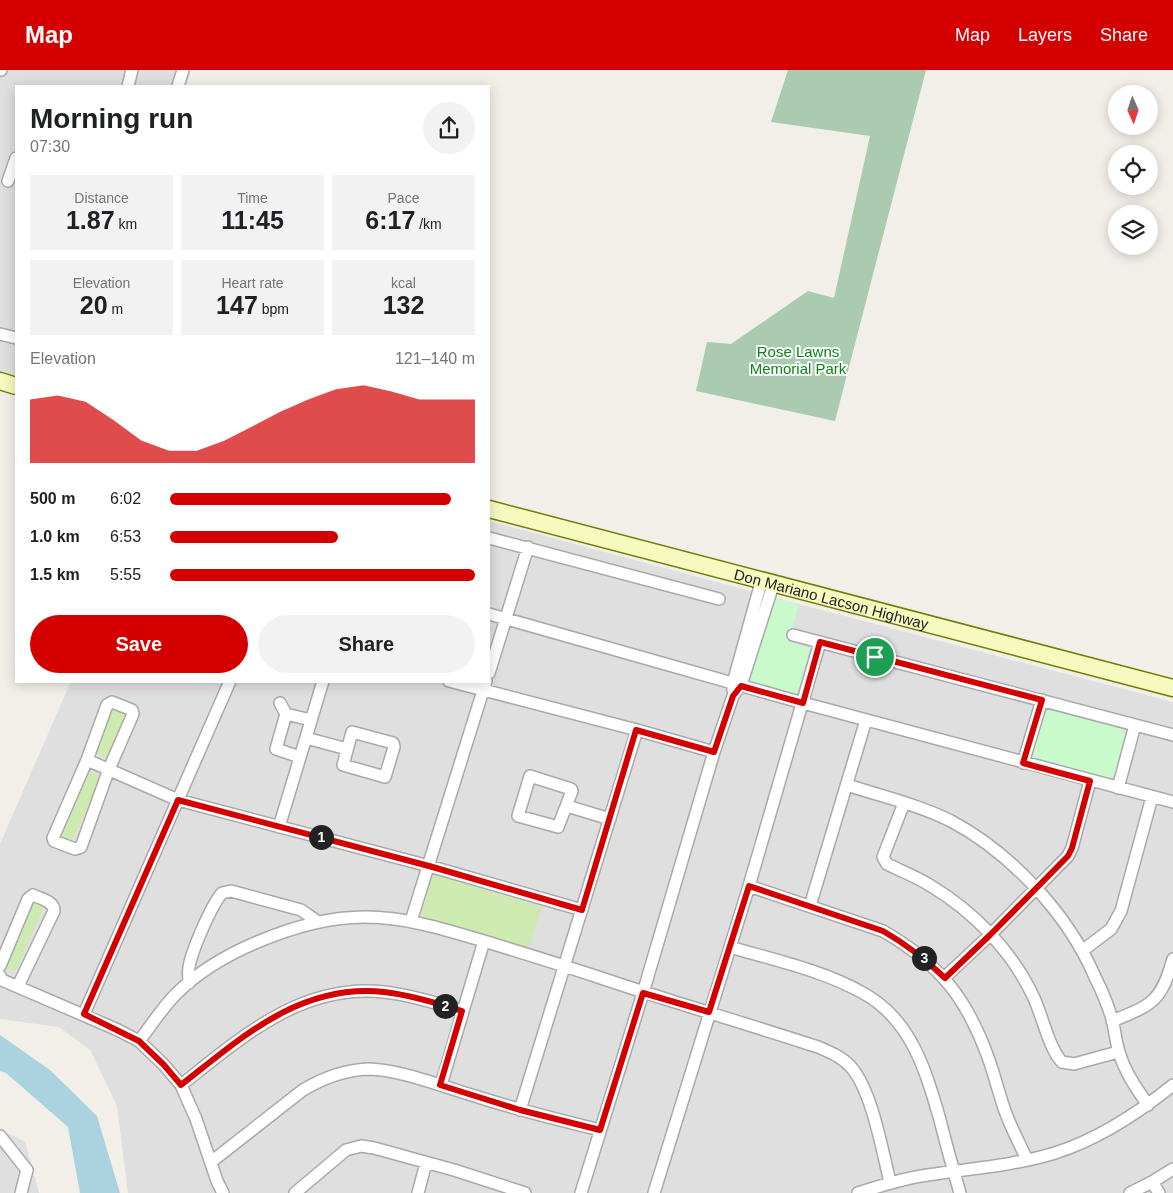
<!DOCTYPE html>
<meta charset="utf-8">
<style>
body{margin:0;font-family:Helvetica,sans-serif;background:#f2f2f2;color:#202124;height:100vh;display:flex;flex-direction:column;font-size:19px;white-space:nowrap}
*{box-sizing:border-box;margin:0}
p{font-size:16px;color:#757577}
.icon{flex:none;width:28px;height:28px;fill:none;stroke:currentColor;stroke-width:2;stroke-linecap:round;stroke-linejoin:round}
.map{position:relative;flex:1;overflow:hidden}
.side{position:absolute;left:15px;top:15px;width:475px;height:598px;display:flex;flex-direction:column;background:#fff;border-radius:0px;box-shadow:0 2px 12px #0003}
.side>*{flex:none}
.needle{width:32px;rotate:177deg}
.buttons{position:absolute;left:1108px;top:15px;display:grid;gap:10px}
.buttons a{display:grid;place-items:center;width:50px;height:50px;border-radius:50%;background:#fff;box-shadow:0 2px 12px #0003;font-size:25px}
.pin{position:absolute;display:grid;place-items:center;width:42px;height:42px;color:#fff;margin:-21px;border:2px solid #fff;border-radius:50%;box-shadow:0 1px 5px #0007}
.km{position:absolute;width:25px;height:25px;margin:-12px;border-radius:50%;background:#222;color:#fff;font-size:14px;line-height:25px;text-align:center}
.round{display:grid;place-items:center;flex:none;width:52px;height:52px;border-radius:26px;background:#f2f2f2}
.summary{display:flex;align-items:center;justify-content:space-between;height:85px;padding:0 15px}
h1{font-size:28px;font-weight:800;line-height:38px}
.metrics{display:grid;grid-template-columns:repeat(3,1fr);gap:8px;height:85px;padding:5px 15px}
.metrics div{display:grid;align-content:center;border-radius:0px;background:#f2f2f2;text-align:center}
.metrics b{font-size:25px;font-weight:800}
.metrics small{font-size:14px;font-weight:400}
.metrics p{font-size:14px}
.chart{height:140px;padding:10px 15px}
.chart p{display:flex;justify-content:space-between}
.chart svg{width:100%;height:90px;margin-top:5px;fill:#d40000;opacity:.7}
.cta{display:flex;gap:10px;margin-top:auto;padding:10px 15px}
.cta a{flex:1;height:58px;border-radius:30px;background:#d40000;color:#fff;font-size:20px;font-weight:800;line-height:58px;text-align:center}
.cta a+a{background:#f2f2f2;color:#202124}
ul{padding:0 15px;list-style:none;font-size:16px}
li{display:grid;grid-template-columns:80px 60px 1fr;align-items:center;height:38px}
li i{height:12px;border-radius:6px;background:#d40000}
header{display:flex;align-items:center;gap:30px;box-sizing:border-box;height:70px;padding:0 25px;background:#d40000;color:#fff}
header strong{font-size:24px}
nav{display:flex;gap:28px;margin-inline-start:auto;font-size:18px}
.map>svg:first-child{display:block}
.residential{fill:#e0dfdf}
.grass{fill:#cdebb0}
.cemetery{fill:#aacbaf}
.park{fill:#c8facc}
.water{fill:#aad3df}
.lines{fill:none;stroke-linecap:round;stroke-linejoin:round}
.street-casing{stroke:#a9a9a9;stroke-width:14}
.secondary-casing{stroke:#707d05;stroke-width:19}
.street{stroke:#fff;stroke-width:11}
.secondary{stroke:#f7fabf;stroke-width:16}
.route-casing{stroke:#fff;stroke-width:10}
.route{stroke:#d40000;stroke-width:6}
.labels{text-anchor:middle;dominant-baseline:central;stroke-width:4;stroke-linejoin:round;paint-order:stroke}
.park-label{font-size:15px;fill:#0c8416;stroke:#fff}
.street-label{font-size:15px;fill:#222;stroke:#fff}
</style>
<header>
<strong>Map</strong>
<nav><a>Map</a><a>Layers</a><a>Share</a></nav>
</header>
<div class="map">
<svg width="1173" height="1123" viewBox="0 0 1173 1123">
<rect width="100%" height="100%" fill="#f2efe9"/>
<!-- residential -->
<path class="residential" d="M 0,0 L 191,0 L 186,16 L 16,16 L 16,306 L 0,302 Z
M 489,451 L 799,534 L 1173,632 L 1173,1123 L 128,1123 L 117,1036 L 91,981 L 59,957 L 0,949 L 0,774 L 71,611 L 489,611 Z
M 0,1059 L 25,1072 L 39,1123 L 0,1123 Z"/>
<!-- grass -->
<path class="grass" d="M 113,638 L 127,644 L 109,687 L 104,687 L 95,682 Z
M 87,701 L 91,701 L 101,707 L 72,772 L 68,772 L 58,766 Z
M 433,804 L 542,837 L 529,878 L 421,846 Z
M 31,830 L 44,836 L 16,901 L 5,898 Z"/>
<!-- cemetery -->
<path class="cemetery" d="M 788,0 L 926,0 L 835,351 L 696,321 L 707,272 L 731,274 L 808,221 L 834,228 L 870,66 L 771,52 Z"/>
<!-- park -->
<path class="park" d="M 773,527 L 799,534 L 788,572 L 810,578 L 797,624 L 748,611 Z
M 1049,639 L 1121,658 L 1125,666 L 1115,704 L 1108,709 L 1035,688 L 1031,682 L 1043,644 Z"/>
<!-- water -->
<path class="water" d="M 0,965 L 50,1000 L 97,1046 L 120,1123 L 80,1123 L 68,1057 L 6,1003 L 0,1001 Z"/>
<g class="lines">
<defs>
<path id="street" d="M 0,0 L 1,0
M 128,16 L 132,0
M 178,16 L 183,0
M 8,111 L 16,88
M 0,264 L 16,268
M 489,468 L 719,529
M 489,544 L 803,633 L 1173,732
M 793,565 L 1173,665
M 489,603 L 528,477
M 449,611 L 637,660 L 714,682
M 733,620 L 733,613 L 762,509
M 112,632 L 132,640 L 133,644 L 109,699 L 81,777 L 75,779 L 54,771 L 53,768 L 87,690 L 107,635 Z
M 280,633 L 286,644
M 352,662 L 393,673 L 394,677 L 385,707 L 343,695 Z
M 306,668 L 347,679
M 300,687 L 276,679 L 286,644 L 311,650
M 87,690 L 178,730 L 429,796 L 582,840
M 1023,693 L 1042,630
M 530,706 L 571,719 L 572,721 L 558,757 L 518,746 Z
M 847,715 C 881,726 919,735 951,751 C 1011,783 1068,844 1095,907 C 1102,921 1109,937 1113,953 C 1115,962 1116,973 1119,982 C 1125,1002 1136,1018 1148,1035
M 1118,718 L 1135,655
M 904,733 L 883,787 L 887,794 C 901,801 917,807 931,816 C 973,841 1012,881 1033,926 C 1042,944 1049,979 1062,992 L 1074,994 L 1118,982
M 567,736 L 610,749
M 279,757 L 323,611
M 749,816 L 883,861 C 940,894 967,928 989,990 C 995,1007 999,1024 1005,1041 C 1011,1058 1020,1074 1027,1090
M 810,836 L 866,650
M 411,851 L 486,611
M 730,877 C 774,890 822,900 863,923 C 911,949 926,1001 940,1050 C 946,1074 953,1099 960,1123
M 1082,881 L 1111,859 L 1121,841 L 1152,727
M 0,896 L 28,829 L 33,825 C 41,829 54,831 54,841 L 18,916
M 0,906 L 2,910 L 118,960 L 139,971 L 164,995 L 181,1015 L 196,1049 L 217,1111 L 223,1123
M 945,907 L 990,865 L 1068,786 L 1072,778 L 1090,711
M 189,913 C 189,908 188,902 189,897 C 192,880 211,836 222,823 L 231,821 L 301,840 L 318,852
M 84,944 L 230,611
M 1112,951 C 1152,935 1161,932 1173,889
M 139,971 C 151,956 162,938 176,924 C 198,902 227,885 255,873 C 290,858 327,847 365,847 C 407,847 447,860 487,872 C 523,883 559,894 595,906 C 669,931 744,953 818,977 C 830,982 842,987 851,997 C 872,1021 882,1080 890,1112
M 181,1015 C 241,968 301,913 384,922 C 411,925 437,933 462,941
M 441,1015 L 484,871
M 520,1040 L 637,660
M 0,1066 L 27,1100 L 21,1123
M 211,1092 L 303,1020 C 323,1008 344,1000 368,999 C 399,999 447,1018 478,1027 C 519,1040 559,1050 600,1060
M 1152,1112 L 1159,1123
M 295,1123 L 346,1080 L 361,1076 L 374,1078 L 454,1100 L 525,1123
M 418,1123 L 426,1093
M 581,1123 L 643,923 L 714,682 L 733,626 L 741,615 L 774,512
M 654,1123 L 749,816 L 820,572
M 858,1123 C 883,1115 908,1107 935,1104 C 975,1098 1016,1095 1055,1083 C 1099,1069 1137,1044 1173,1015
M 1130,1123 L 1152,1112 L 1173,1099"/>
<g id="secondary">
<path d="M 0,311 L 16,316"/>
<path id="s1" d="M 489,439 L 1173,618"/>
</g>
</defs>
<!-- street casing -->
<use href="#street" class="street-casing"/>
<!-- secondary casing -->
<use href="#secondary" class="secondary-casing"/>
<!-- street -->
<use href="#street" class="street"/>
<!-- secondary -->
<use href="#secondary" class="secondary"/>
</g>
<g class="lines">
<defs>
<path id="route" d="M 820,572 L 1042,630 L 1023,693 L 1090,711 L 1072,778 L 1068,786 L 990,865 L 945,908 C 925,889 906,874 883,861 L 749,816 L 709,942 L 643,923 L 600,1060 L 520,1040 L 440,1015 L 462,941 C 437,933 411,925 384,922 C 300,913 241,968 181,1015 L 164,995 L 139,971 L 84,944 L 178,730 L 429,796 L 582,840 L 636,660 L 714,682 L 733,626 L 741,616 L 803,633 Z"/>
</defs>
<!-- route casing -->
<use href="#route" class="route-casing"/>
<!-- route -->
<use href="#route" class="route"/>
</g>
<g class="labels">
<!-- park labels -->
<g class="park-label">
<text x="798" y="281">Rose Lawns<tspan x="798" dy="17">Memorial Park</tspan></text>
</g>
<!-- street labels -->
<g class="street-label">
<text stroke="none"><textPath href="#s1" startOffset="354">Don Mariano Lacson Highway</textPath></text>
</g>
</g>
</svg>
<div class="buttons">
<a><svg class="needle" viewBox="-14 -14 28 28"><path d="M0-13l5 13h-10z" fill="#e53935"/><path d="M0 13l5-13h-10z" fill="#757577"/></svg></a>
<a><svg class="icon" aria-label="locate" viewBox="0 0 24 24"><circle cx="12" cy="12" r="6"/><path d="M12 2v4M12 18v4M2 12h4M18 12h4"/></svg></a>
<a><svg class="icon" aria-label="layers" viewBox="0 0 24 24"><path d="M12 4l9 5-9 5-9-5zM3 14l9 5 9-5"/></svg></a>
</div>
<div class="pin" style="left:875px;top:587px;background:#1e9e55"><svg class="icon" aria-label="arrive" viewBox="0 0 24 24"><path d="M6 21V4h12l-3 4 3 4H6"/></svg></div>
<b class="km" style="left:321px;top:767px">1</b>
<b class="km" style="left:445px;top:936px">2</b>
<b class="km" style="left:924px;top:888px">3</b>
<section class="side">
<div class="summary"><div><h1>Morning run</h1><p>07:30</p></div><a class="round"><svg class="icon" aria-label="share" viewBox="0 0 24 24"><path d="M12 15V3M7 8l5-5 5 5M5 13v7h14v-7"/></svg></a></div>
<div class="metrics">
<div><p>Distance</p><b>1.87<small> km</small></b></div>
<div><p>Time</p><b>11:45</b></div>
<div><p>Pace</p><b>6:17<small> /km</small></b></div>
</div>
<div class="metrics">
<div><p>Elevation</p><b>20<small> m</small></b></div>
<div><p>Heart rate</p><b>147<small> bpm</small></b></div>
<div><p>kcal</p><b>132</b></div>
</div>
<div class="chart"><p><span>Elevation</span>121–140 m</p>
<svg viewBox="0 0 160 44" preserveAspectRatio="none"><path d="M0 44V13L10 11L20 14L30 23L40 33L50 38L60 38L70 33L80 26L90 19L100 13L110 8L120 6L130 9L140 13L150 13L160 13V44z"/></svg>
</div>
<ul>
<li><b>500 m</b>6:02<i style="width:92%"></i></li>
<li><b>1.0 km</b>6:53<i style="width:55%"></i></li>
<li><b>1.5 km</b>5:55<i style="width:100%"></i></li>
</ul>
<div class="cta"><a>Save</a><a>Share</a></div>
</section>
</div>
